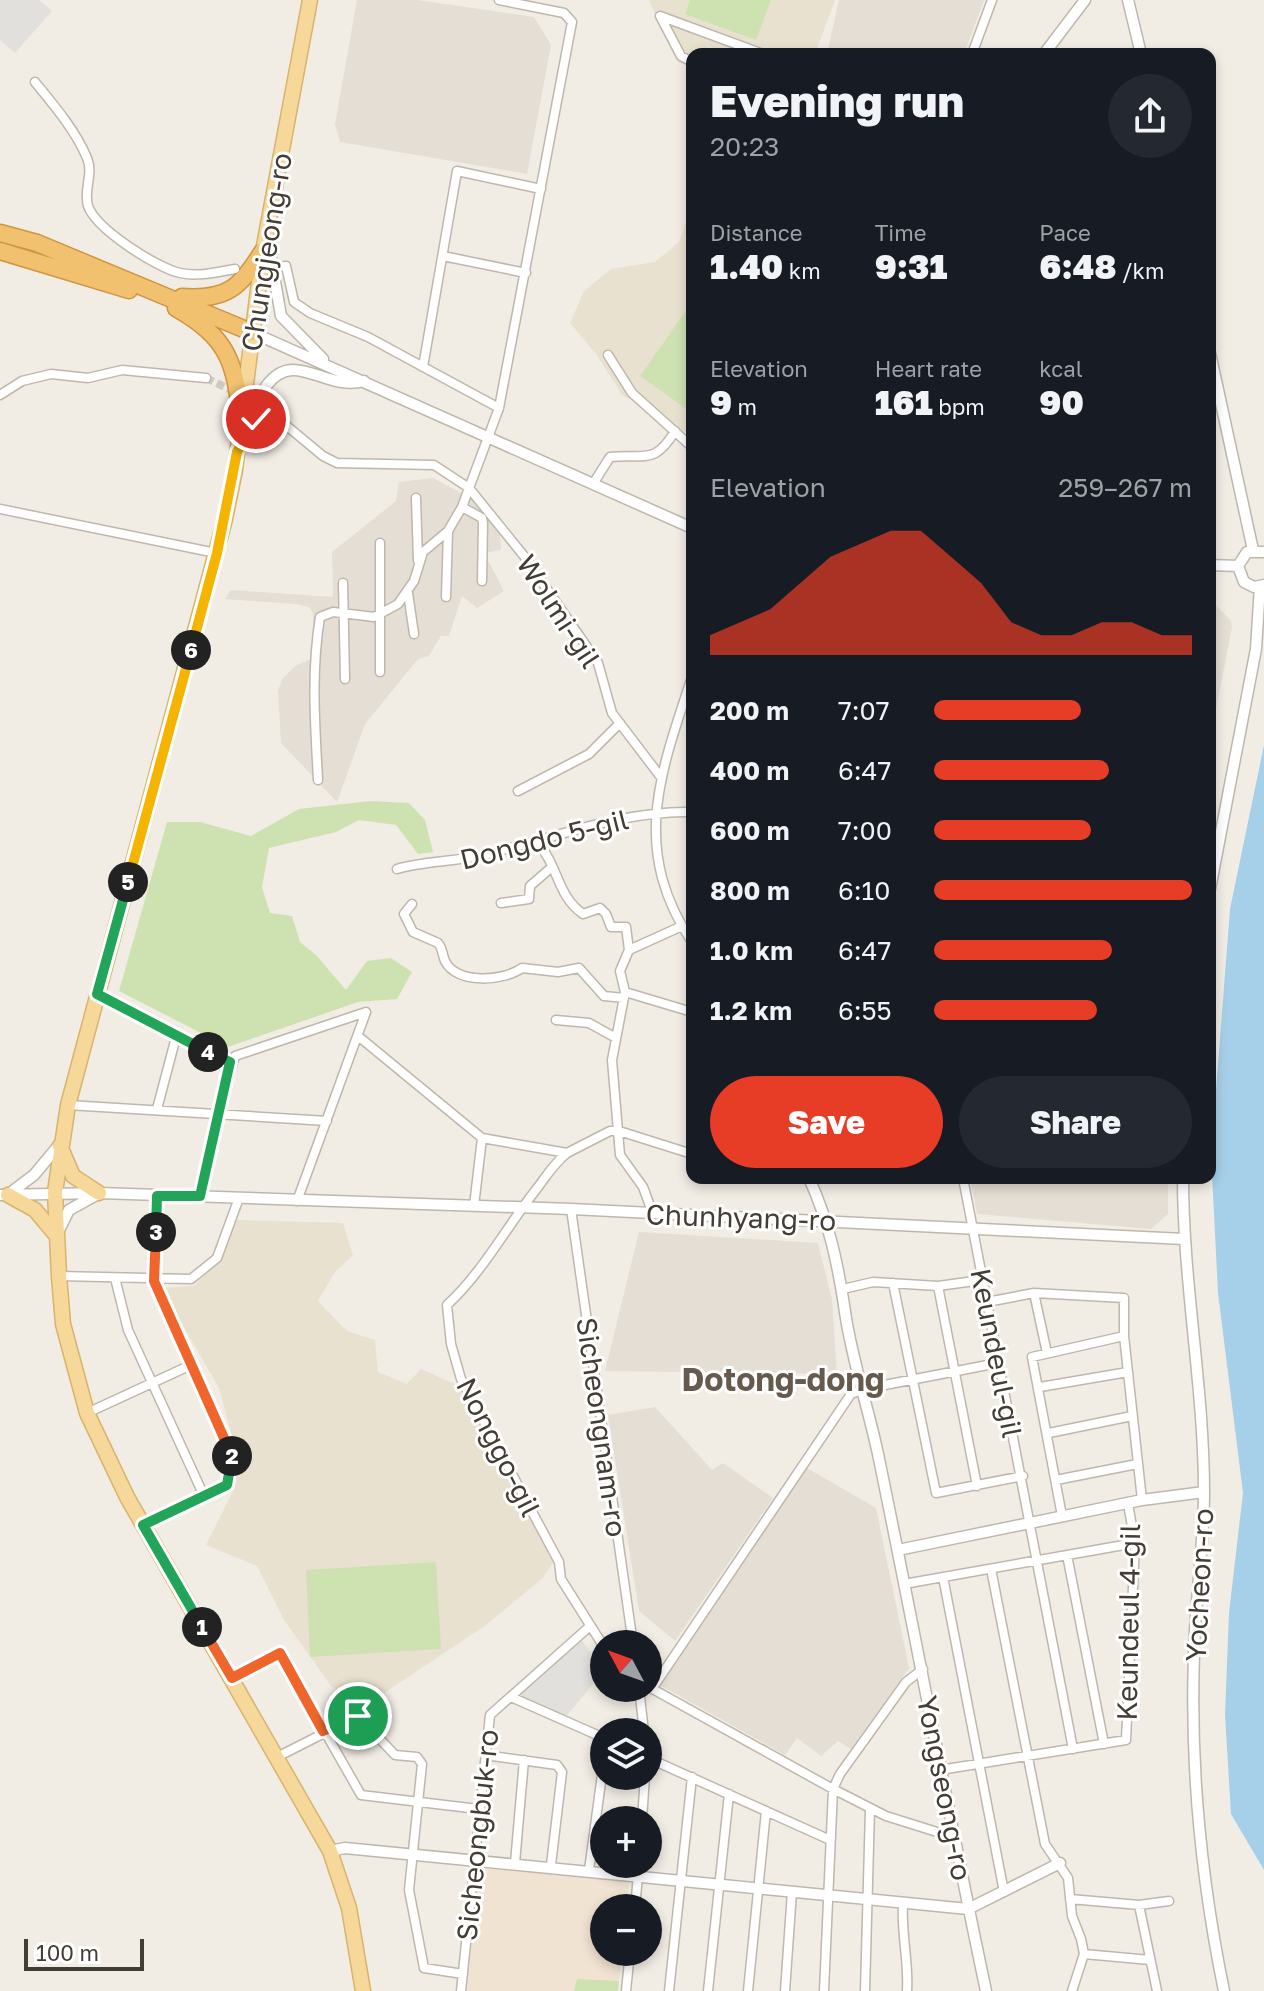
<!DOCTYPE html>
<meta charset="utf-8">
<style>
body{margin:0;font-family:"Golos Text",sans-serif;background:#242831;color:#f1f3f6;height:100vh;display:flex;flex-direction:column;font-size:30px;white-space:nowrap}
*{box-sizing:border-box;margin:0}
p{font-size:26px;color:#9ea1a6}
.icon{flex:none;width:44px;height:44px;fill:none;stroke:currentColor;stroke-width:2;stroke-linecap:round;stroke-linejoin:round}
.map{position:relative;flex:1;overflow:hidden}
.details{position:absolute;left:686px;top:48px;width:530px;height:1136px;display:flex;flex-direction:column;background:#171b24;border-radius:16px;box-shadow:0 4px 12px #0003}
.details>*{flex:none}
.needle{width:52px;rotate:311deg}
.controls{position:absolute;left:590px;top:1630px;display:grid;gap:16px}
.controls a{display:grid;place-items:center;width:72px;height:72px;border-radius:50%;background:#171b24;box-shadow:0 4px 12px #0003;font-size:40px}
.scale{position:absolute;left:24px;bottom:20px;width:120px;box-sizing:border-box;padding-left:8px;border:4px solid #433d35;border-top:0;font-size:22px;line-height:28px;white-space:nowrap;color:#433d35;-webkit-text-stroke:6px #fff;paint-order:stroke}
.pin{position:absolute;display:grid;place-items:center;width:68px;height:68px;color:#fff;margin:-34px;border:4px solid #fff;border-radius:50%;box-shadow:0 2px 8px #0007}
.km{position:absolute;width:40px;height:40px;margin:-20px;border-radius:50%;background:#222;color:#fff;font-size:22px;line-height:40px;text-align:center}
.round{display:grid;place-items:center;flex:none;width:84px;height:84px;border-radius:42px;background:#242831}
.summary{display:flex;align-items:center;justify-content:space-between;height:136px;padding:0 24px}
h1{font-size:44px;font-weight:800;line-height:60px}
.figures{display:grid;grid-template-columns:repeat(3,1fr);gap:12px;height:136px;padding:8px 24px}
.figures div{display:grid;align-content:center}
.figures b{font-size:34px;font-weight:800}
.figures small{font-size:22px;font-weight:400}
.figures p{font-size:22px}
.chart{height:224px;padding:16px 24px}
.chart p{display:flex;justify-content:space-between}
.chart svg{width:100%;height:144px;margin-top:8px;fill:#e73c26;opacity:.7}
.primary-button{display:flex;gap:16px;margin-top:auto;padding:16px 24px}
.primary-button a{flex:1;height:92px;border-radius:48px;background:#e73c26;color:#fff;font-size:32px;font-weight:800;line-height:92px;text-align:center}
.primary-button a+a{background:#242831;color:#f1f3f6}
ul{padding:0 24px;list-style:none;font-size:26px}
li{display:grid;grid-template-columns:128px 96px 1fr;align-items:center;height:60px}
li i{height:20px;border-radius:10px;background:#e73c26}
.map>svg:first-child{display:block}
.residential{fill:#e4ded4}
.commercial{fill:#f1e3d2}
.education{fill:#e9e1d0}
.green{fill:#cee2b1}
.parking{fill:#e2e0dd}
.water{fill:#a6d0e9}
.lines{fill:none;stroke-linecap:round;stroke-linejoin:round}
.minor-tunnel{stroke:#cecac2;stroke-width:8;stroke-dasharray:8 4;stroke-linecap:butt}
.minor-casing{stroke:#beb7ac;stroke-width:11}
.tertiary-casing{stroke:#beb7ac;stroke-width:13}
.primary-casing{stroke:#d8b46c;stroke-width:17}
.motorway-casing{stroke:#cf9541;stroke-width:19}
.minor{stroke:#fff;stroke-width:8}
.tertiary{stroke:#fff;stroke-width:10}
.primary{stroke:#f5d89a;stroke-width:14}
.motorway{stroke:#f1c170;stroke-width:16}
.split-1-casing{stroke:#fff;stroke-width:16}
.split-2-casing{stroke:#fff;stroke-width:16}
.split-3-casing{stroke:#fff;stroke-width:16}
.split-4-casing{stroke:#fff;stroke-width:16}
.split-5-casing{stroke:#fff;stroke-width:16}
.split-6-casing{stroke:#fff;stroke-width:16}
.split-7-casing{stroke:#fff;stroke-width:16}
.split-1{stroke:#f0652b;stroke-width:10}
.split-2{stroke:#22a559;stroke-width:10}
.split-3{stroke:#f0652b;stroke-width:10}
.split-4{stroke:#22a559;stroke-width:10}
.split-5{stroke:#22a559;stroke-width:10}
.split-6{stroke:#f5b400;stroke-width:10}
.split-7{stroke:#f5b400;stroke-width:10}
.labels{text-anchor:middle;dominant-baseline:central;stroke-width:6;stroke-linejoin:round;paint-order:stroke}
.street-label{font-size:28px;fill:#433d35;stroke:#fff}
.quarter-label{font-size:32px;font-weight:bold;fill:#655a4d;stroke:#fff}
</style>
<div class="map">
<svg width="1264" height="1991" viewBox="0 0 1264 1991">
<rect width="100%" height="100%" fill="#f1ede5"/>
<!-- residential -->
<path class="residential" d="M 357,0 L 418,0 L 534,17 L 551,45 L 527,174 L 340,142 L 335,124 Z
M 839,0 L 984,0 L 964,54 L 827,54 Z
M 433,478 L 474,500 L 500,535 L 501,550 L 484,553 L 504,591 L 477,608 L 462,596 L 449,636 L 441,636 L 429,656 L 418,659 L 365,724 L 337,802 L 281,743 L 278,691 L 282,679 L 295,666 L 314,658 L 313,613 L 309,607 L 296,604 L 225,599 L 231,590 L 333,597 L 332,552 L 396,501 L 399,482 Z
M 1210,599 L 1231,621 L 1232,627 L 1210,740 Z
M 970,1178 L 1168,1178 L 1168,1214 L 1151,1229 L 977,1214 Z
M 639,1232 L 818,1243 L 832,1299 L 837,1374 L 605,1371 Z
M 655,1407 L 712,1470 L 723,1463 L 773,1498 L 675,1641 L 639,1611 L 608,1415 Z
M 807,1468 L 876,1508 L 909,1668 L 851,1749 L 838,1741 L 821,1756 L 797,1738 L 785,1755 L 660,1685 Z"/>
<!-- commercial -->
<path class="commercial" d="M 487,1869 L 626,1880 L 629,1885 L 626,1908 L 604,1908 L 604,1952 L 622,1952 L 618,1991 L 467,1991 L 478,1876 Z"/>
<!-- education -->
<path class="education" d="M 649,0 L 835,0 L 815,54 L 692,54 L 692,67 L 677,62 Z
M 692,203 L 692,436 L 622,395 L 596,354 L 570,323 L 584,291 L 611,269 L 655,262 L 679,242 Z
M 237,1220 L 343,1223 L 353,1255 L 335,1272 L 318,1301 L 347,1331 L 375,1340 L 378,1372 L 407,1384 L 421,1369 L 457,1385 L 554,1561 L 543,1578 L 486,1625 L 366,1705 L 331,1686 L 284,1620 L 257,1566 L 206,1545 L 232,1493 L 239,1462 L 219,1388 L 161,1288 L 194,1286 L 221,1258 Z"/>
<!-- green -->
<path class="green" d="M 690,0 L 771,0 L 756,40 L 685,14 Z
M 692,302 L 692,413 L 640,376 Z
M 371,801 L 409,803 L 425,820 L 433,852 L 418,854 L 396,825 L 359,820 L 336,832 L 269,848 L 262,887 L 270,913 L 292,916 L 300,942 L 316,955 L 346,990 L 367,961 L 391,958 L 412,972 L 397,999 L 358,1002 L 228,1047 L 119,991 L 167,822 L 200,822 L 251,836 L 299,809 Z
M 436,1562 L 441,1649 L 310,1657 L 306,1570 Z
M 577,1979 L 619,1981 L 618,1991 L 574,1991 Z"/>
<!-- parking -->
<path class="parking" d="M 0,0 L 39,0 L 52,11 L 15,53 L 0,40 Z
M 579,1636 L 604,1671 L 563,1720 L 511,1697 Z"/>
<!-- water -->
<path class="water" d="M 1264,745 L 1264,1870 L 1231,1814 L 1225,1715 L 1229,1613 L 1243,1493 L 1218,1293 L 1211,1155 L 1230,909 Z"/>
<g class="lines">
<!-- minor-tunnel -->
<path class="minor-tunnel" d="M 206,378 L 264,406"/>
<defs>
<path id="minor" d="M 972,54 L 992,0
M 692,62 L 681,56 L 660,16 L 763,54
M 35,82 C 53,104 76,131 87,158 C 94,174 83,190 88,206 C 96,229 157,268 180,273 C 199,277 217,272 235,269
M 443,256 L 526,273
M 276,267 L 286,266 L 294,302 L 310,313 L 368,337 L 499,408
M 608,355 L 632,393 L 692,447
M 423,367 L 457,171 L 541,189
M 0,395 L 22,381 L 51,374 L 88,378 L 122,370 L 206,378
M 264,407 L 323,456 L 337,463 L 434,465 L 469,488 L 524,556 L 598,663 L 612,713 L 660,776
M 593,484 L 610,457 C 645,453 654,466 675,431
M 416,498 L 418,560
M 462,507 L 482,518 L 483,523 L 482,581
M 0,509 L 216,553
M 380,543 L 380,672
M 343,583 L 345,679
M 408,593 L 414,634
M 446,597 L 448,532
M 692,677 C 660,774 630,849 692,942
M 318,780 C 315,724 311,672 320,617 L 333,612 L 374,617 L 398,604 L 414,581 L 423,552 L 448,531 L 462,507 L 499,408 L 572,22 L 564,13 L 499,0
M 518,791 L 589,754 L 620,723
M 537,843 C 558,863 556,895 583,914 L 600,908 L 606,914 L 611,927 L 626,927 L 629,950
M 397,869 C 424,861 454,862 482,855 C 550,840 621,810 692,812
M 501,903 L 529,899 L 530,886 L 552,867
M 412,904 L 404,914 L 413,932 L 438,943 C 443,949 442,954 445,961 C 457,985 504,981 522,968 L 558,972 L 579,968 L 604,996 L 624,998
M 625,992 L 692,1012
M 97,994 L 230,1062
M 556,1020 L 589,1023 L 616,1038
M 358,1036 L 482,1138
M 68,1105 L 327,1121
M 157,1109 L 176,1037
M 482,1138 L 567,1153 L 610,1131 L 619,1131 L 692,1154
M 567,1153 C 553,1164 546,1177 535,1191 C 506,1228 482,1273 447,1305 L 451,1344 L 461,1379 L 559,1562 L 561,1579 L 604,1647
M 963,1178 L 1073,1749
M 200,1196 L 217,1114 L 235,1056 L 366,1012 L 297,1201
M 474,1206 L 482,1138
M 571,1209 L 633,1644
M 653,1214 L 643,1187 L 620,1155 L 612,1060 L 625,992 L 620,971 L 629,950 L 682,926
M 59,1276 L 191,1279 L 217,1258 L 239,1198
M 115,1278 L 128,1330 L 204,1496
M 893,1283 L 936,1493 L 1023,1476
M 938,1286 L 977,1486
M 843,1289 L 873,1282 L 938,1286 L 982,1280
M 1034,1293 L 1047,1353
M 987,1302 L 1034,1293 L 1124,1298 L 1124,1336 L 1142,1500
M 1040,1387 L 1128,1372
M 87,1413 L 191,1365
M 1049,1433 L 1132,1416
M 1056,1480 L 1137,1464
M 1062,1516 L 1032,1357 L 1124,1336
M 143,1525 L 227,1485 L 234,1460 L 154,1281 L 157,1196
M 1067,1555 L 1104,1744
M 991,1569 L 1045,1844 L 1068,1878 L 1072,1916 L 1081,1939 L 1084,1954 L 1072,1991
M 943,1577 L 1004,1892
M 904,1584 L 1135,1543
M 232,1678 L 280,1653 L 361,1795 L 478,1809
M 649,1687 L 833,1789 L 840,1774 L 906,1682 L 923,1669
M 639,1688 L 644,1732
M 652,1689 L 851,1394 L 864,1389 L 998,1363
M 511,1697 L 604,1738
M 485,1755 L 557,1765 L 562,1772 L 551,1865
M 277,1757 L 358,1716 L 395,1755 L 417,1757 L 422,1764 L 409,1890 L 424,1968 L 463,1974
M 648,1758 L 828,1839
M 940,1770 L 1126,1740 L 1135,1543 L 1128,1504
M 642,1820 L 645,1776
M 515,1863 L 524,1760
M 589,1870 L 604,1760
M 1070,1899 L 1139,1905 L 1169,1901
M 903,1904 C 901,1934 909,1961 907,1991
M 1139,1905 L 1157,1991
M 635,1908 L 639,1864
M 1084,1954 L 1150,1960
M 461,1991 L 490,1715 L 589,1627
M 626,1991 L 630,1952
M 669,1991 L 692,1777
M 708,1991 L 729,1794
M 748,1991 L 766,1811
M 785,1991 L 792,1892
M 824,1991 L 833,1789 L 886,1816 L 953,1837
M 865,1991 L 870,1809"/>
<path id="tertiary" d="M 1128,0 L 1141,54
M 1044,54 L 1085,0
M 268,241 L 281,316 L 323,359
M 251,332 L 692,528
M 1210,353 L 1253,550
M 240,447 C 245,439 252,430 255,420 C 260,409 259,396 267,385 C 295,348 325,392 364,381
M 1264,552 L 1247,552 L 1238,566 L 1244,582 L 1254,587 L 1264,585
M 1210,565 L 1238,566
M 1210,889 L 1256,649 L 1260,586
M 809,1178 C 829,1222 838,1264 845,1312 C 852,1360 868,1407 878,1454 C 915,1633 948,1812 986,1991
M 1183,1178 C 1183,1283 1204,1387 1204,1492 C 1204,1546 1195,1600 1194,1655 C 1190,1769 1201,1879 1224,1991
M 10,1193 L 34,1175 L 59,1145
M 0,1195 L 99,1193 L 571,1209 L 1184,1239
M 59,1230 L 69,1210 L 98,1194
M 898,1550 L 1142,1500 L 1204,1492
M 330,1851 L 345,1848 L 968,1909 L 1060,1863"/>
<path id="primary" d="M 310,0 L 263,251 L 235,470 L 225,519 L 68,1105 L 55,1192 L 59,1276 L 63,1324 L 87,1413 L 127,1497 L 330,1851 L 349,1908 L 363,1991
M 60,1146 L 73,1176 L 99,1193
M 8,1195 L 35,1210 L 56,1235"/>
<path id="motorway" d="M 0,233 L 37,243 L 251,332
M 0,251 L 129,290
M 182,297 C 228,300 239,288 263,251
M 176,308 C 228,338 235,361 241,419"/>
</defs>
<!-- minor casing -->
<use href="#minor" class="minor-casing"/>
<!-- tertiary casing -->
<use href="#tertiary" class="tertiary-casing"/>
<!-- primary casing -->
<use href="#primary" class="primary-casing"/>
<!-- motorway casing -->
<use href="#motorway" class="motorway-casing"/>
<!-- minor -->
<use href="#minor" class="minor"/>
<!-- tertiary -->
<use href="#tertiary" class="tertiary"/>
<!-- primary -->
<use href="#primary" class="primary"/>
<!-- motorway -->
<use href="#motorway" class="motorway"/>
</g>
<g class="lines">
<defs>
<path id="split-1" d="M 202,1627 L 232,1678 L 280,1653 L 323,1731 L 358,1716"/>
<path id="split-2" d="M 202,1627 L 143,1525 L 227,1485 L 232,1456"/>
<path id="split-3" d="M 156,1232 L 154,1281 L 232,1456"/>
<path id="split-4" d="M 156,1232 L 157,1196 L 200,1196 L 230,1062 L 208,1052"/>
<path id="split-5" d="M 128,882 L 97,994 L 208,1052"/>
<path id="split-6" d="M 128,882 L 191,650"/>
<path id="split-7" d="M 191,650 L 217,553 L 237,452 L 256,419"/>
</defs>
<!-- split-1 casing -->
<use href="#split-1" class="split-1-casing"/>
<!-- split-2 casing -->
<use href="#split-2" class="split-2-casing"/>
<!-- split-3 casing -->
<use href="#split-3" class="split-3-casing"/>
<!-- split-4 casing -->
<use href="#split-4" class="split-4-casing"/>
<!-- split-5 casing -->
<use href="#split-5" class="split-5-casing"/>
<!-- split-6 casing -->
<use href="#split-6" class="split-6-casing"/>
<!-- split-7 casing -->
<use href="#split-7" class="split-7-casing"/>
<!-- split-1 -->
<use href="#split-1" class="split-1"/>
<!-- split-2 -->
<use href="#split-2" class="split-2"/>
<!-- split-3 -->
<use href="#split-3" class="split-3"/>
<!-- split-4 -->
<use href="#split-4" class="split-4"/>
<!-- split-5 -->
<use href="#split-5" class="split-5"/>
<!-- split-6 -->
<use href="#split-6" class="split-6"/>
<!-- split-7 -->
<use href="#split-7" class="split-7"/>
</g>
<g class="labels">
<!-- street labels -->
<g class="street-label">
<text transform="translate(266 252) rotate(-81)">Chungjeong-ro</text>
<text transform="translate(559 611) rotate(57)">Wolmi-gil</text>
<text transform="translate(544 839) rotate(-14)">Dongdo 5-gil</text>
<text transform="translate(741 1217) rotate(2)">Chunhyang-ro</text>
<text transform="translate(997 1353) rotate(79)">Keundeul-gil</text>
<text transform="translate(602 1427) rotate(82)">Sicheongnam-ro</text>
<text transform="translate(499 1447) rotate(63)">Nonggo-gil</text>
<text transform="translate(1199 1585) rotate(-87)">Yocheon-ro</text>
<text transform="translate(1128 1622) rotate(-89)">Keundeul 4-gil</text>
<text transform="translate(945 1788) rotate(79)">Yongseong-ro</text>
<text transform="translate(477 1835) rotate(-84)">Sicheongbuk-ro</text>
</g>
<!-- quarter labels -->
<g class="quarter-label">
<text x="783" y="1379">Dotong-dong</text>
</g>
</g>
</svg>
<div class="controls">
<a><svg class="needle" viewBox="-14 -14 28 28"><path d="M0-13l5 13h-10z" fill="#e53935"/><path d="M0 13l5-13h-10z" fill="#9ea1a6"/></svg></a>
<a><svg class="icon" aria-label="layers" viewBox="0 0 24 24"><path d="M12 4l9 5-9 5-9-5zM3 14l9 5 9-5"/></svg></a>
<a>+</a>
<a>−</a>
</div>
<div class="scale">100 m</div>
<div class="pin" style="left:358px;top:1716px;background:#1e9e55"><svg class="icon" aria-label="arrive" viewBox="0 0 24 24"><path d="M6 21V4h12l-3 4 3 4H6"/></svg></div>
<div class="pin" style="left:256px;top:419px;background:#d93025"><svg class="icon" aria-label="check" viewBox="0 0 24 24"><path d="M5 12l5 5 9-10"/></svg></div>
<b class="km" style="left:202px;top:1627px">1</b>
<b class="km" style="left:232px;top:1456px">2</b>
<b class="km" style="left:156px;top:1232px">3</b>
<b class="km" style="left:208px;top:1052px">4</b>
<b class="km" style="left:128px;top:882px">5</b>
<b class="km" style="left:191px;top:650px">6</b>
<section class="details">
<div class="summary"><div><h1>Evening run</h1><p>20:23</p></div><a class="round"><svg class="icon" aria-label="share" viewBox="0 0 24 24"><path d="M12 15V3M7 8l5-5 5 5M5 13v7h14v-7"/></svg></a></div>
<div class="figures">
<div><p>Distance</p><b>1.40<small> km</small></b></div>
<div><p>Time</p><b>9:31</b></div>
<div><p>Pace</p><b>6:48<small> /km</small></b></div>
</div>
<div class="figures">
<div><p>Elevation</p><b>9<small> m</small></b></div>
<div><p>Heart rate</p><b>161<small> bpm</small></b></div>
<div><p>kcal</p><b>90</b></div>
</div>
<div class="chart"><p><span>Elevation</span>259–267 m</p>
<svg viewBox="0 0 160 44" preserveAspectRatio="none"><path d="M0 44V38L10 34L20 30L30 22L40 14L50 10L60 6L70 6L80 14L90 22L100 34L110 38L120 38L130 34L140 34L150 38L160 38V44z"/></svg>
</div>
<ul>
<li><b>200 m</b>7:07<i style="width:57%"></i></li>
<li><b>400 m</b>6:47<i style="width:68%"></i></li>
<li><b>600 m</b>7:00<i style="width:61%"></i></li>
<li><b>800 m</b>6:10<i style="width:100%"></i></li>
<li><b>1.0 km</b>6:47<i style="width:69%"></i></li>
<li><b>1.2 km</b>6:55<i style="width:63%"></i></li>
</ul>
<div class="primary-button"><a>Save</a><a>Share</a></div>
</section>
</div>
